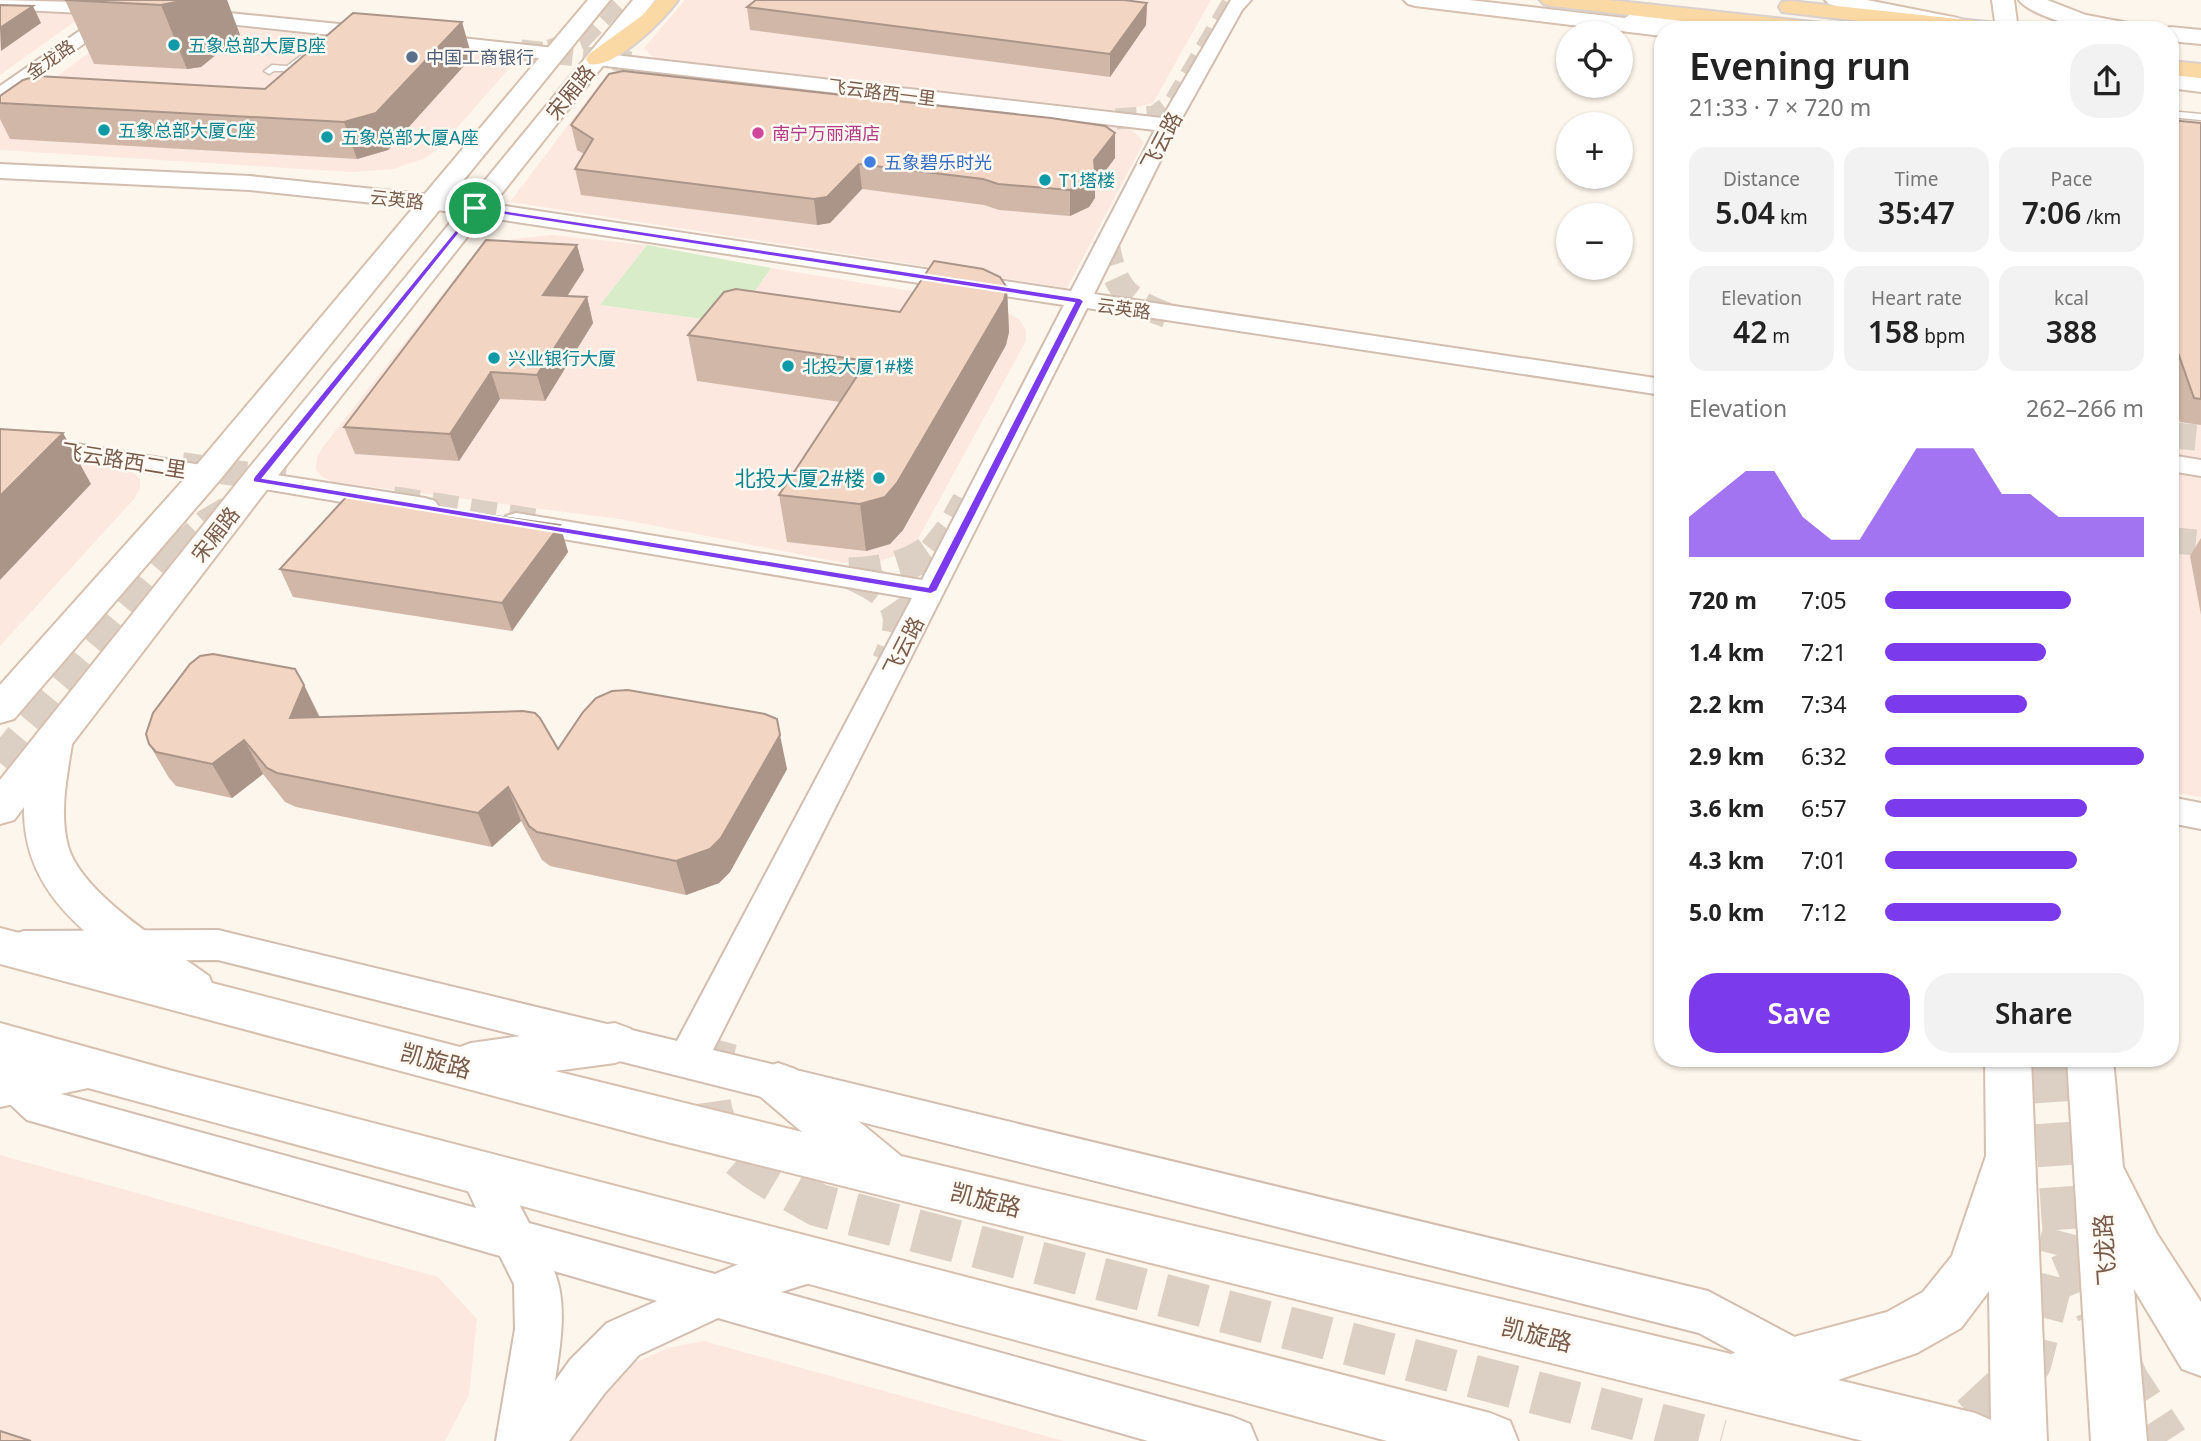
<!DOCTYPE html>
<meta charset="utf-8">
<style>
body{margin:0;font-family:"Noto Sans","Noto Sans SC",sans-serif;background:#f2f2f2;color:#222;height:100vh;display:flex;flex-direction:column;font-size:26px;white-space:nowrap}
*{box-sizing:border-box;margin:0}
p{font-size:23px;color:#767676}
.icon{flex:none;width:38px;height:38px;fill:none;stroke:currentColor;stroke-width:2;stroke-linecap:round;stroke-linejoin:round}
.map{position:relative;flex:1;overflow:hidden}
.drawer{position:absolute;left:1654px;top:21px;width:525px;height:1046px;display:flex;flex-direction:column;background:#fff;border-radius:28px;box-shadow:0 2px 5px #0004}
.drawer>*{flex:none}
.buttons{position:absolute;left:1556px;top:21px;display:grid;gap:14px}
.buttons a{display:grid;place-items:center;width:77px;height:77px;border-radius:50%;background:#fff;box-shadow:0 2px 5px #0004;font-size:35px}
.pin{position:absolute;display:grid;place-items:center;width:60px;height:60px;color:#fff;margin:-30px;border:4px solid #fff;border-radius:50%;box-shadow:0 2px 7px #0007}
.round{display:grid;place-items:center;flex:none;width:74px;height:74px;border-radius:28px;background:#f2f2f2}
.overview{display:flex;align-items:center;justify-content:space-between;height:119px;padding:0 35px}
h1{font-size:38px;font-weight:600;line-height:52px}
.metrics{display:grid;grid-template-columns:repeat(3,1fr);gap:10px;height:119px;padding:7px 35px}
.metrics div{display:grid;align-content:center;border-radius:18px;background:#f2f2f2;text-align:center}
.metrics b{font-size:30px;font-weight:600}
.metrics small{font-size:19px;font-weight:400}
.metrics p{font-size:19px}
.chart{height:196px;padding:14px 35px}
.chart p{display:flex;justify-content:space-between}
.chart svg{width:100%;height:126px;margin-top:7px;fill:#7c3aed;opacity:.7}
.primary-button{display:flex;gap:14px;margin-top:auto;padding:14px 35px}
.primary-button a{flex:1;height:80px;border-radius:28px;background:#7c3aed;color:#fff;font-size:28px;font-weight:600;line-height:80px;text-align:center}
.primary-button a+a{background:#f2f2f2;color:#222}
ul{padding:0 35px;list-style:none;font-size:23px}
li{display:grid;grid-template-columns:112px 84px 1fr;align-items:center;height:52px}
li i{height:18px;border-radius:9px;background:#7c3aed}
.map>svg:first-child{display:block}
.commercial{fill:#fde8e0}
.green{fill:#d8ecc9}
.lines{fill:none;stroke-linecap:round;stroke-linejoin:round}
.street-tunnel-far3{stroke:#dcd0c4;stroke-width:21;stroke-dasharray:21 10;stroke-linecap:butt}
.street-tunnel-far2{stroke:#dcd0c4;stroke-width:26;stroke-dasharray:26 13;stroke-linecap:butt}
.street-tunnel-far1{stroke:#dcd0c4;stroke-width:33;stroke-dasharray:33 17;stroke-linecap:butt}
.street-tunnel{stroke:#dcd0c4;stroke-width:43;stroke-dasharray:43 21;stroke-linecap:butt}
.lane-casing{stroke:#d1beb0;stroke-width:3}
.street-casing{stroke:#d1beb0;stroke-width:4}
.secondary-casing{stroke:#d6c0b0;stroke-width:4}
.primary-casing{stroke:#dad1cd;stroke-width:4}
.lane{fill:#fff;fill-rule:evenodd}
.street{fill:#fff;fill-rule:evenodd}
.secondary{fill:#fff;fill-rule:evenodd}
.primary{fill:#fbd9a5;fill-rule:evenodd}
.wall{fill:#d1b7a8}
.shaded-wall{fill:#aa9588}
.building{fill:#f3d5c3;stroke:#aa9588;stroke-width:2}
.route{fill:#7c3aed;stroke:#fff;stroke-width:2;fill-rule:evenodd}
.culture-dot{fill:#0f9aa8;stroke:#fffaf3;stroke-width:2.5}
.service-dot{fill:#5c6f8a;stroke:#fffaf3;stroke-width:2.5}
.hotel-dot{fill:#d1479c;stroke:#fffaf3;stroke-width:2.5}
.shop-dot{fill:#3f7fe0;stroke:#fffaf3;stroke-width:2.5}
.labels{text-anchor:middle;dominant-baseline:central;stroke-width:5;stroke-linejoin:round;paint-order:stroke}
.far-culture-label{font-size:18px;fill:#0d838f;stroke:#fffaf3;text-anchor:start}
.far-service-label{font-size:18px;fill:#4e5e75;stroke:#fffaf3;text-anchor:start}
.far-street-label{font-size:18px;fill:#7a5c4d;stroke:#fffaf3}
.far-hotel-label{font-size:18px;fill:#b23c85;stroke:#fffaf3;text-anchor:start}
.far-shop-label{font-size:18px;fill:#366cbe;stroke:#fffaf3;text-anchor:start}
.street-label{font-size:21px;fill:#7a5c4d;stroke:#fffaf3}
.culture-label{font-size:21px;fill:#0d838f;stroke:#fffaf3;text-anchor:end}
.near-street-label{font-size:24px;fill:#7a5c4d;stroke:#fffaf3}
</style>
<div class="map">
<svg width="2201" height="1441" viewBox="0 0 2201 1441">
<rect width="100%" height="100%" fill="#fdf6ec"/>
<!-- commercial -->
<path class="commercial" d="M 685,0 L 1211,0 L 1153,103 L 1122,111 L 654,58 L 644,48 Z
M 0,9 L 62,11 L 73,13 L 77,20 L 0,75 Z
M 160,20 L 493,53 L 504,55 L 512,59 L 513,64 L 441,146 L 426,158 L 393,169 L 351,172 L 0,150 L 0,119 L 122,28 Z
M 637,70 L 1118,126 L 1132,130 L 1144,142 L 1067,288 L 510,202 L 600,83 L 617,73 Z
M 2170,111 L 2201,114 L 2201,797 L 2170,792 Z
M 552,235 L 647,245 L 600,305 L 731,323 L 771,268 L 991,304 L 1019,319 L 1026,330 L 1026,341 L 918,539 L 903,553 L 878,562 L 844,563 L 620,519 L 333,482 L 321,476 L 316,469 L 317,458 L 322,448 L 462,269 L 497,245 L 513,239 Z
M 0,446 L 119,465 L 133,472 L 140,479 L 140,488 L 134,499 L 0,646 Z
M 0,1155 L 438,1277 L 477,1319 L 469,1395 L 445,1441 L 0,1441 Z
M 704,1341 L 1064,1441 L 569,1441 L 603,1386 L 634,1363 L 668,1348 Z"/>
<!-- green -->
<path class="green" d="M 647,245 L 771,268 L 732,323 L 600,305 Z"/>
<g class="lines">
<!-- street-tunnel-far3 -->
<path class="street-tunnel-far3" d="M 521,50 L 631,62
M 550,50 L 581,39 L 619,0
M 1116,119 L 1155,116 L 1175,101 L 1234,0"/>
<!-- street-tunnel-far2 -->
<path class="street-tunnel-far2" d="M 1106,240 C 1114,289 1126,301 1172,317
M 2170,435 L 2201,438
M 182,465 L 288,481
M 393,499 L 544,523
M 2170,540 L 2201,543
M 177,550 L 206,522 L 247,498
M 932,550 L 950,527 L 965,500"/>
<!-- street-tunnel-far1 -->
<path class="street-tunnel-far1" d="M 849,574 C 880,573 909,568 934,548
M 853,574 C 901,596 910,612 888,662
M 0,763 L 179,548"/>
<!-- street-tunnel -->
<path class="street-tunnel" d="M 716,1039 C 687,1141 743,1162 818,1205 L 1721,1441
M 2052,1059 L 2064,1232 L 2098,1313
M 2121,1366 L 2127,1380 L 2167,1441
M 1911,1441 L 1972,1417 L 2030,1363 L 2064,1232"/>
<defs>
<path id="lane" d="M 303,54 L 308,57 L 292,71 L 274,71 L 269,74 L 264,71 L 272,65 L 287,66 Z
M 2170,111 L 2201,114 L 2201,120 L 2170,117 Z"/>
<path id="street" d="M 0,0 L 114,3 L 128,12 L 7,99 L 0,101 L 0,86 L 104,14 L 0,9 Z
M 1231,0 L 1251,0 L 1242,10 L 1178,125 L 1094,294 L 1662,379 L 1662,395 L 1087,308 L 713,1050 L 1708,1291 L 1821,1351 L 1827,1367 L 1821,1383 L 1804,1390 L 1699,1333 L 218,960 L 24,961 L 11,957 L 5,946 L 11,935 L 24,931 L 218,930 L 677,1041 L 912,598 L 516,531 L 506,528 L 501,522 L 506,516 L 516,513 L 922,580 L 1064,305 L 431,209 L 250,190 L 0,178 L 0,164 L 250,176 L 431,195 L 1071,291 L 1155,130 L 597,65 L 587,59 L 597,53 L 1162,118 Z
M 189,9 L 379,28 L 388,34 L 379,40 L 182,19 L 180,15 L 182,11 Z
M 1631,14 L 1716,24 L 1725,30 L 1666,30 L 1624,24 L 1622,20 Z
M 425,34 L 555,48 L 565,54 L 555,60 L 418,44 L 415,40 Z
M 0,431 L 207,466 L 217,468 L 221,474 L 217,480 L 207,482 L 0,447 Z
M 2170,455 L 2201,460 L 2201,476 L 2170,471 Z
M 257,472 L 425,498 L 435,501 L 439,507 L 435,513 L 425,516 L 247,486 L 243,480 L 247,474 Z
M 2170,797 L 2201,803 L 2201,829 L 2170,823 Z
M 0,1052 L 14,1057 L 54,1092 L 476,1208 L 460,1174 L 466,1160 L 481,1155 L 496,1160 L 529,1223 L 715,1274 L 756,1257 L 813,1241 L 829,1247 L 835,1262 L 829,1277 L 781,1292 L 1233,1417 L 1250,1424 L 1257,1441 L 1148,1441 L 718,1318 L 639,1355 L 604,1394 L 569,1441 L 496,1441 L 515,1329 L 514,1284 L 500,1256 L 27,1120 L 0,1095 ZM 554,1271 L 657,1301 L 607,1323 L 570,1360 L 555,1381 C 560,1348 568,1303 554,1271 Z"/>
<path id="secondary" d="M 588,0 L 610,0 L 219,481 L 14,719 L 0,723 L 0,685 L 195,467 Z
M 633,0 L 655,0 L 269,487 L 72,744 C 67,776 59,813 68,846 C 81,894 169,947 209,976 L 212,983 L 460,1047 L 471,1043 L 615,1023 L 631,1029 L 638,1043 L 631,1057 L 615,1063 L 555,1071 L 802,1132 L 761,1097 L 754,1083 L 761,1069 L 778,1063 L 795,1069 L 901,1156 L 1731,1354 L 1887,1312 L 1923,1292 L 1952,1256 L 1986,1156 L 1985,1059 L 2031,1059 L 2047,1441 L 1863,1441 L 659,1140 L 0,964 L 0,928 L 119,959 C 66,919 23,878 24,807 L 14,820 L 0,824 L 0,780 L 245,473 ZM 1989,1291 L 1991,1420 L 1975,1413 L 1838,1380 L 1917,1353 L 1961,1328 Z
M 1404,0 L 1469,0 L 1668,23 L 1676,25 L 1679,30 L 1662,30 L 1662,36 L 1415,6 L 1408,4 Z
M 1825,0 L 1867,0 L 1953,17 L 1961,19 L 1964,24 L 1961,29 L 1949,30 L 1836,6 L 1829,4 Z
M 1992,0 L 2014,0 L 2018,30 L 1996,30 Z
M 2019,0 L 2047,0 L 2086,15 L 2139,25 L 2142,30 C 2125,30 2107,32 2091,29 C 2074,27 2029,14 2019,0 Z
M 2170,27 L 2201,30 L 2201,44 L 2170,41 L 2170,30 L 2162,30 Z
M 2170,74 L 2201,78 L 2201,92 L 2170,88 Z
M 0,1023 L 169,1070 L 1490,1413 L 1510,1421 L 1518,1441 L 1387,1441 L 88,1088 L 0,1107 L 0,1065 L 6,1064 L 0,1063 Z
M 2067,1059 L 2113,1059 L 2123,1167 L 2157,1234 L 2201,1302 L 2201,1376 L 2182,1369 L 2134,1289 L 2147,1441 L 2091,1441 Z"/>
<path id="primary" d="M 656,0 L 678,0 C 664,20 614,70 589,64 L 586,59 L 589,54 L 643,15 Z
M 1540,0 L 1609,0 L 1822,23 L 1830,25 L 1833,30 L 1761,30 L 1551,6 L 1544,4 Z
M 1790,1 L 1996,23 L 2004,25 L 2007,30 L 1935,30 L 1782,12 L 1779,7 L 1782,2 Z
M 2170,61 L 2201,64 L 2201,78 L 2170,75 Z"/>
</defs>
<!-- lane casing -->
<use href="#lane" class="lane-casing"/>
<!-- street casing -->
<use href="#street" class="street-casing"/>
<!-- secondary casing -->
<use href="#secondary" class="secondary-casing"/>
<!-- primary casing -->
<use href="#primary" class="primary-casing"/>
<!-- lane -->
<use href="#lane" class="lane"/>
<!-- street -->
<use href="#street" class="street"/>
<!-- secondary -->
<use href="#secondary" class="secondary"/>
<!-- primary -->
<use href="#primary" class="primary"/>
</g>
<!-- wall -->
<path class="wall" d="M 65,0 L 227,0 L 240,35 L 201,67 L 187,69 L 94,64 Z
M 1147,3 L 1146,25 L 1110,77 L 750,30 L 747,7 Z
M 472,57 L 388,150 L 357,159 L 10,139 L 0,119 L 0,96 L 265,89 Z
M 2170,120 L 2201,123 L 2201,425 L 2180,422 L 2170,391 Z
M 571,125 L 1115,133 L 1115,158 L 1095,185 L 1095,198 L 1089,207 L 1070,216 L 999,210 L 984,205 L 862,189 L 830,223 L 817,225 L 581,195 L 575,169 L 584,154 L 577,150 Z
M 584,270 L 567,296 L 587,297 L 593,323 L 545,401 L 500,399 L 459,461 L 355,454 L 344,427 Z
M 1007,288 L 1009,332 L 1006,345 L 903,530 L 890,544 L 866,551 L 787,542 L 779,495 L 840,402 L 697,381 L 688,335 L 900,312 Z
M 560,525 L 568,552 L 512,631 L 293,597 L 280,569 Z
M 2201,538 L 2201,615 L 2190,556 Z
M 304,685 L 320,717 L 558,749 L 787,769 L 730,872 L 719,883 L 686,895 L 550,866 L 542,860 L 521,821 L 492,847 L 296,807 L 285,802 L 263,774 L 232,798 L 176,786 L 169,778 L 149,744 Z"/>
<!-- shaded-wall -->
<path class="shaded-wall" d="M 179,0 L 227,0 L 240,35 L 201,67 L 187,69 L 161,5 Z
M 1147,3 L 1146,25 L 1110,77 L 1110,54 Z
M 33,6 L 41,23 L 1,51 L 0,28 Z
M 462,22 L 472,57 L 388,150 L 357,159 L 344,122 Z
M 1115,133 L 1115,158 L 1095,185 L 1095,198 L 1089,207 L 1070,216 L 1070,190 Z
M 859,164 L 862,189 L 830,223 L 817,225 L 814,199 Z
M 577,245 L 584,270 L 551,321 L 543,295 Z
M 1007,288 L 1009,332 L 1006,345 L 903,530 L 890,544 L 866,551 L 860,504 Z
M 587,297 L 593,323 L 545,401 L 537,375 Z
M 491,372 L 500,399 L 459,461 L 450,434 Z
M 63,433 L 91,484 L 0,580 L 0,496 Z
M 560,525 L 568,552 L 512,631 L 502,603 Z
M 304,685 L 320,719 L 290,718 Z
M 780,735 L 787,769 L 730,872 L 719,883 L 686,895 L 676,861 Z
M 244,740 L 263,774 L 232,798 L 212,764 Z
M 508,787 L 521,821 L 492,847 L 478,813 Z"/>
<!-- building -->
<path class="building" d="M 65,0 L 179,0 L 176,2 L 161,5 Z
M 756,0 L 1124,0 L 1147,3 L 1110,54 L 747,7 Z
M 0,5 L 33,6 L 0,28 Z
M 353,13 L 462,22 L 376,113 L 344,122 L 0,103 L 0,96 L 23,80 L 37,76 L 265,89 Z
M 623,71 L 1051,118 L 1105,126 L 1115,133 L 1094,160 L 1095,172 L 1088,181 L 1070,190 L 998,184 L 983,179 L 859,164 L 827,197 L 814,199 L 575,169 L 593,139 L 571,125 L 609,74 Z
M 2170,120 L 2201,123 L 2201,399 L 2194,398 L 2170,330 L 2170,314 L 2172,314 L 2170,305 Z
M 486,240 L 577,245 L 543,295 L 587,297 L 537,375 L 491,372 L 450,434 L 344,427 Z
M 934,261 L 983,269 L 1000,277 L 1007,288 L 1004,300 L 897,483 L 885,497 L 860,504 L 779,495 L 867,361 L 688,335 L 724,292 L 736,289 L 900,312 Z
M 0,429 L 63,433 L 0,496 Z
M 348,495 L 560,525 L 502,603 L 280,569 Z
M 213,654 L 295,669 L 304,685 L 290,718 L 523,711 L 535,713 L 540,718 L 558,749 L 583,712 L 596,698 L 612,691 L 628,690 L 765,714 L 777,719 L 780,735 L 721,838 L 710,849 L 676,861 L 537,832 L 529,826 L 508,787 L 478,813 L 277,773 L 267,768 L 244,740 L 212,764 L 156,752 L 149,744 L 146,734 L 153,713 L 190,664 L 200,656 Z
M 0,1431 L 31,1441 L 0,1441 Z"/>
<!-- route -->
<path class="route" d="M 475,206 L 1080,298 L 1084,301 L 937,591 L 931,594 L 253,482 L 253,478 ZM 477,211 L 499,214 L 1074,303 L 928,587 L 263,478 Z"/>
<!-- markers -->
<g class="culture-dot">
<circle cx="174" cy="45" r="7"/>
<circle cx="104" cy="130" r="7"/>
<circle cx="327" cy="137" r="7"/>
<circle cx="1045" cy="180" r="7"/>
<circle cx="494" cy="358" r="7"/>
<circle cx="788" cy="366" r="7"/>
<circle cx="879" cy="478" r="7"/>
</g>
<circle class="service-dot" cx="412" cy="57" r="7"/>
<circle class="hotel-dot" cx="758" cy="133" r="7"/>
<circle class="shop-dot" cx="870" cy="162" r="7"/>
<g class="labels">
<!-- far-culture labels -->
<g class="far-culture-label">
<text x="188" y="45">五象总部大厦B座</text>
<text x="118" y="130">五象总部大厦C座</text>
<text x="341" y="137">五象总部大厦A座</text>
<text x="1059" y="180">T1塔楼</text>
<text x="508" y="358">兴业银行大厦</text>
<text x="802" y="366">北投大厦1#楼</text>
</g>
<!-- far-service labels -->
<g class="far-service-label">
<text x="426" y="57">中国工商银行</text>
</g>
<!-- far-street labels -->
<g class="far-street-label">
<text transform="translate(50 59) rotate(-35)">金龙路</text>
<text transform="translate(882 92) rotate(7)">飞云路西一里</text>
<text transform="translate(397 199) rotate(6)">云英路</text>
<text transform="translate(1124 308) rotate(8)">云英路</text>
</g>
<!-- far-hotel labels -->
<g class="far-hotel-label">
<text x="772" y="133">南宁万丽酒店</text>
</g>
<!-- far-shop labels -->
<g class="far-shop-label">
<text x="884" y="162">五象碧乐时光</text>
</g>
<!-- street labels -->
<g class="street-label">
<text transform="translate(570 92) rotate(-51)">宋厢路</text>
<text transform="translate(1161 141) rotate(-62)">飞云路</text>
<text transform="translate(124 460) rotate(9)">飞云路西二里</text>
<text transform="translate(215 534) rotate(-52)">宋厢路</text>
<text transform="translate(903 646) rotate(-63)">飞云路</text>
</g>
<!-- culture labels -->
<g class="culture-label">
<text x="865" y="478">北投大厦2#楼</text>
</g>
<!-- near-street labels -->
<g class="near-street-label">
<text transform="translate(436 1060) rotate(15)">凯旋路</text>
<text transform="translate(986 1199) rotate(14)">凯旋路</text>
<text transform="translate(2104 1250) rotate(-94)">飞龙路</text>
<text transform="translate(1537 1334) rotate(14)">凯旋路</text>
</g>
</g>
</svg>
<div class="buttons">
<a><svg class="icon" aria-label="locate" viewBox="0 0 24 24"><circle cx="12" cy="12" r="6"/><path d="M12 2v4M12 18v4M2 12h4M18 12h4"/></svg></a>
<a>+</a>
<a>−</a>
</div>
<div class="pin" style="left:475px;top:208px;background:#1e9e55"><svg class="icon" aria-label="arrive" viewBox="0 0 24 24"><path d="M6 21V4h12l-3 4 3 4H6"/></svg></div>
<section class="drawer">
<div class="overview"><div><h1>Evening run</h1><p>21:33 · 7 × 720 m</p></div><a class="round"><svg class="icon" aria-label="share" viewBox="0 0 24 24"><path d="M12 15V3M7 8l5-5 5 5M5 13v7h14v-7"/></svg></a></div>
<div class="metrics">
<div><p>Distance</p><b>5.04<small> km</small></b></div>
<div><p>Time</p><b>35:47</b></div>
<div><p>Pace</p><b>7:06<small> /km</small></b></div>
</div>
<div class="metrics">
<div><p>Elevation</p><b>42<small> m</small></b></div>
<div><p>Heart rate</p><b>158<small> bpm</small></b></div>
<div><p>kcal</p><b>388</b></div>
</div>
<div class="chart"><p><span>Elevation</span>262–266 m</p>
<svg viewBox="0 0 160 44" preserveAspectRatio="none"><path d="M0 44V30L10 22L20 14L30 14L40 30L50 38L60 38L70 22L80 6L90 6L100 6L110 22L120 22L130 30L140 30L150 30L160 30V44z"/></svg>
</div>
<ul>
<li><b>720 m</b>7:05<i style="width:72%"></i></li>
<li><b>1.4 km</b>7:21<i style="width:62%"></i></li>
<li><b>2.2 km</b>7:34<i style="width:55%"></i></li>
<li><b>2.9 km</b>6:32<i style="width:100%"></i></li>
<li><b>3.6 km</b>6:57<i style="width:78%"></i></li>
<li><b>4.3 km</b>7:01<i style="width:74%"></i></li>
<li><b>5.0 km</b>7:12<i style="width:68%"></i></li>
</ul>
<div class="primary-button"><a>Save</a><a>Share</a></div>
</section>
</div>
